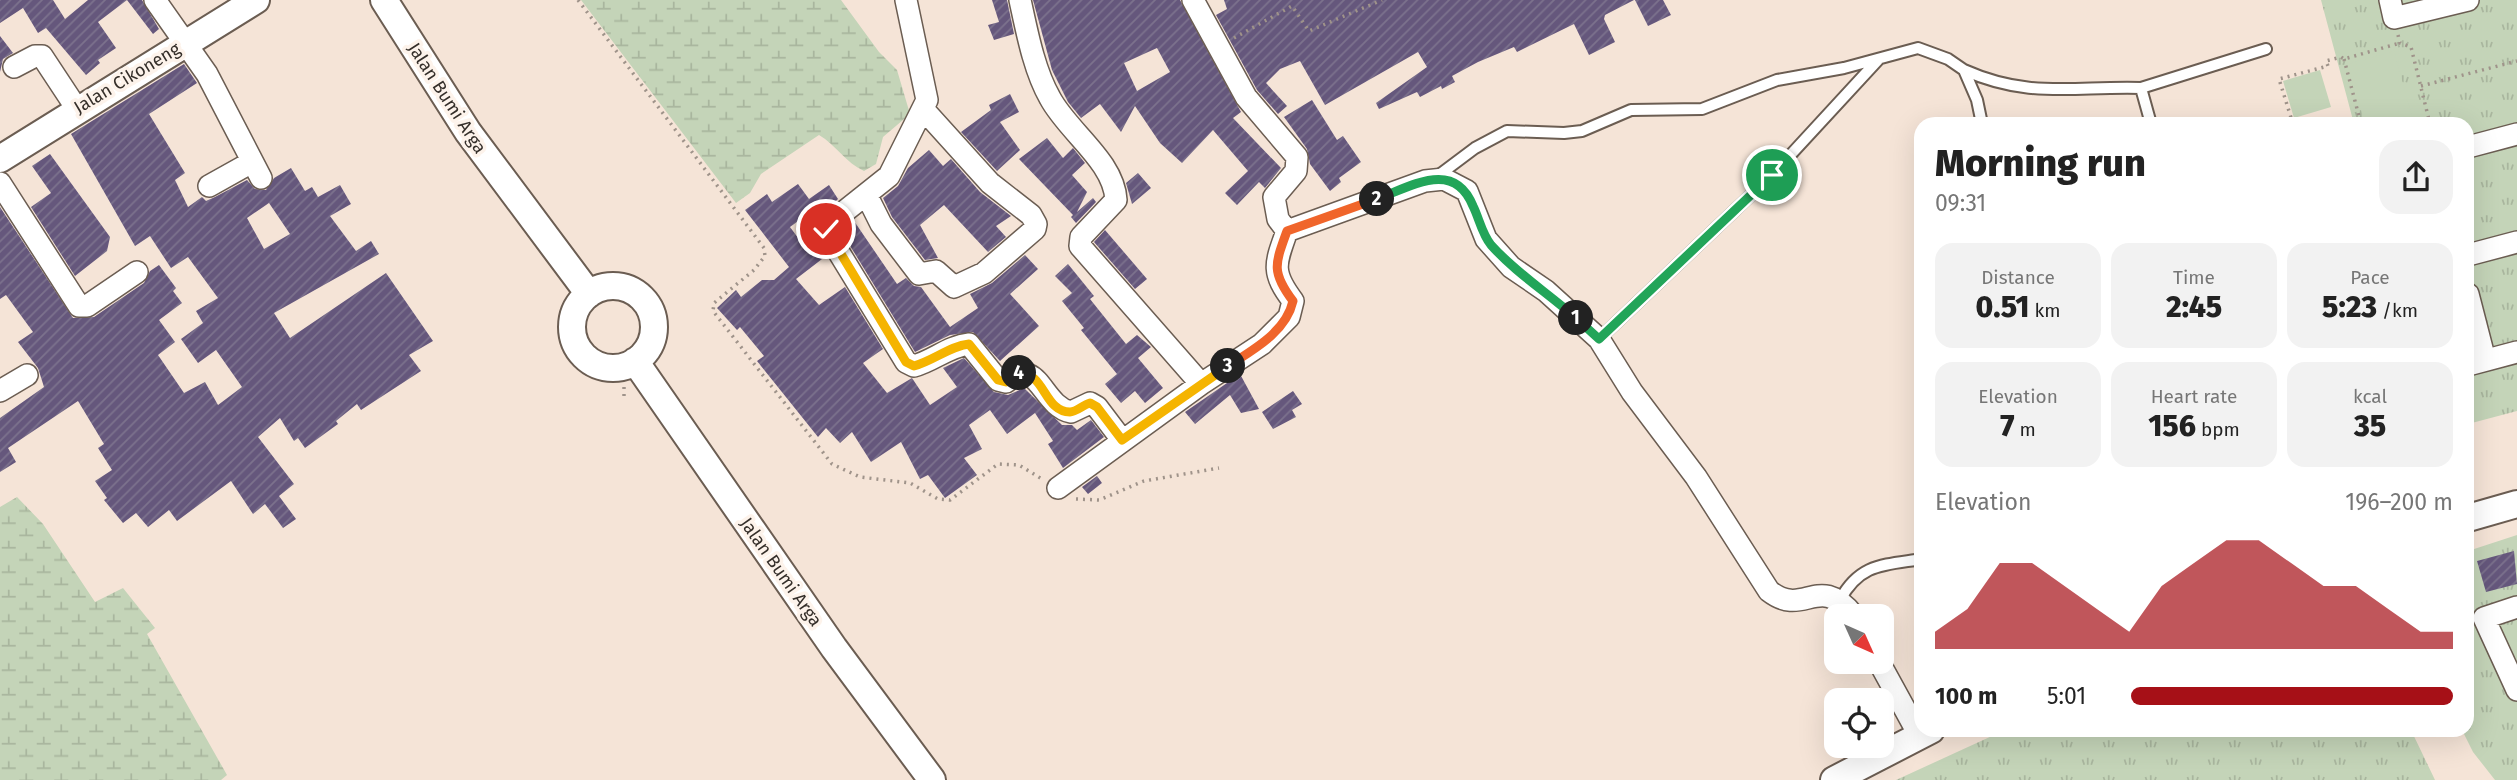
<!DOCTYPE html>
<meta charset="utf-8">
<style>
body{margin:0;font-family:"Fira Sans",sans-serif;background:#f2f2f2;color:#222;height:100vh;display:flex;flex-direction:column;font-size:26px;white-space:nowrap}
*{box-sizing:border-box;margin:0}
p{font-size:23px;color:#767676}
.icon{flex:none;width:38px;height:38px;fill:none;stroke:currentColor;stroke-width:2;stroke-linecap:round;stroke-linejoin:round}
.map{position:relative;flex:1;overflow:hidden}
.sheet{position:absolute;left:1914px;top:117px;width:560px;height:620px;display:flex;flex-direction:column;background:#fff;border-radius:21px;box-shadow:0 7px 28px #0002}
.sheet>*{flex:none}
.needle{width:46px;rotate:135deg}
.controls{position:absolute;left:1824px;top:604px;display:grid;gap:14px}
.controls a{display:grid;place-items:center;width:70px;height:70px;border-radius:14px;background:#fff;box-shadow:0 7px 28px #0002;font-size:35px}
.pin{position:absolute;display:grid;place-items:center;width:60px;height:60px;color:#fff;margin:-30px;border:4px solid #fff;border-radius:50%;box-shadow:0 2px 7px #0007}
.km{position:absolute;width:35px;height:35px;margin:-18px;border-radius:50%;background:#222;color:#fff;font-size:19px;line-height:35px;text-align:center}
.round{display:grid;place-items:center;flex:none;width:74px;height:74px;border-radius:21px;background:#f2f2f2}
.overview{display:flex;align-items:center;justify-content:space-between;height:119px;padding:0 21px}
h1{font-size:38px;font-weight:800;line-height:52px}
.metrics{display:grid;grid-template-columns:repeat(3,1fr);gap:10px;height:119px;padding:7px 21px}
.metrics div{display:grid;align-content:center;border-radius:18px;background:#f2f2f2;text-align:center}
.metrics b{font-size:30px;font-weight:800}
.metrics small{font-size:19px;font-weight:400}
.metrics p{font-size:19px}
.chart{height:196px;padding:14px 21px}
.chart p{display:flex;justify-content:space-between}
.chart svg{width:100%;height:126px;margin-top:7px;fill:#a61017;opacity:.7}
ul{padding:0 21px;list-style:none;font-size:23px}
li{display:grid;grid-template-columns:112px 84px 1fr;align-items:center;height:52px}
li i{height:18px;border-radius:9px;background:#a61017}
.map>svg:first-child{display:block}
.grass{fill:url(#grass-tufts)}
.wetland{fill:url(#wetland-marsh)}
.green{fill:#c4d4b8}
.building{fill:url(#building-hatch);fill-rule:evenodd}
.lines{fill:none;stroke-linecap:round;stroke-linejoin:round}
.service-casing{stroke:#6b5d52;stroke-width:14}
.minor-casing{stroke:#6b5d52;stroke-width:24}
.tertiary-casing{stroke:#6b5d52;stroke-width:30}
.path{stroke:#9f938a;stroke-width:3.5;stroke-dasharray:2 5;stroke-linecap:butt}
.service{stroke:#fff;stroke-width:10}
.minor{stroke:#fff;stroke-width:21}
.tertiary{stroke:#fff;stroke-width:26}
.split-1-casing{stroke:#fff;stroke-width:14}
.split-2-casing{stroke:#fff;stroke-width:14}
.split-3-casing{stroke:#fff;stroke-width:14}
.split-4-casing{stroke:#fff;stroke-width:14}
.split-5-casing{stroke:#fff;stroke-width:14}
.split-1{stroke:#22a559;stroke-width:9}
.split-2{stroke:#22a559;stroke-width:9}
.split-3{stroke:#f0652b;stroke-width:9}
.split-4{stroke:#f5b400;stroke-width:9}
.split-5{stroke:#f5b400;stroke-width:9}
.labels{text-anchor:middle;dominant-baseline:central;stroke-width:7;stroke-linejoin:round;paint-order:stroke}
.street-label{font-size:18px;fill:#352f2a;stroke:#fdf3eb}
</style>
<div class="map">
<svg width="2517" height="780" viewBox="0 0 2517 780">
<defs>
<pattern id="grass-tufts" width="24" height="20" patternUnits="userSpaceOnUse" patternTransform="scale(1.75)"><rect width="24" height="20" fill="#c4d4b8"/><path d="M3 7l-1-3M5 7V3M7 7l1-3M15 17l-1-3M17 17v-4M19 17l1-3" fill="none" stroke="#a9b69e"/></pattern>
<pattern id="wetland-marsh" width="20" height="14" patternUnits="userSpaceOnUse" patternTransform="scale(1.75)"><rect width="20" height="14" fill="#c4d4b8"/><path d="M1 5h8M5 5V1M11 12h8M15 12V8" fill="none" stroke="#a9b69e"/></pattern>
<pattern id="building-hatch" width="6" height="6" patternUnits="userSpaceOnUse" patternTransform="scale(1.75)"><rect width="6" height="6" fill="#65577c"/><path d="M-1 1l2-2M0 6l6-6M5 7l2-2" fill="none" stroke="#7c728d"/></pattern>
</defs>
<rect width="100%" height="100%" fill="#f5e4d7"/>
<!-- grass -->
<path class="grass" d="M 2321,0 L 2517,0 L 2517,411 L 2468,424 L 2468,124 L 2354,124 Z
M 2517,535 L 2517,780 L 2495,780 L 2473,752 L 2462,730 L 2468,730 L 2468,551 Z
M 2005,730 L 2411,730 L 2435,780 L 1896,780 Z"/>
<!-- wetland -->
<path class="wetland" d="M 581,0 L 841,0 L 879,52 L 897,70 L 910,114 L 883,137 L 876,164 L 864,171 C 846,163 836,145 819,135 L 761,174 L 750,193 L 736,203 Z
M 17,497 L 43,524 L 95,602 L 123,588 L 155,628 L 147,634 L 227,775 L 221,780 L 0,780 L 0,507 Z"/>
<!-- green -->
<path class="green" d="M 2394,51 L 2414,124 L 2365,124 L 2348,64 Z
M 2320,70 L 2331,107 L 2294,118 L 2283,81 Z"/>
<!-- building -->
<path class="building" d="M 0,0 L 53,0 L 65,19 L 88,0 L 142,0 L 159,29 L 153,34 L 127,0 L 98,22 L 116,48 L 98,60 L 100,63 L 86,75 L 46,28 L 38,33 L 23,8 L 0,23 Z
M 992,0 L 1007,0 L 1014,34 L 994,40 L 988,25 L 999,22 Z
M 1033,0 L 1180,0 L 1241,112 L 1233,118 L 1281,168 L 1265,188 L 1259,182 L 1237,205 L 1225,193 L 1248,171 L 1213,130 L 1182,163 L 1160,143 L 1135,106 L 1121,132 L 1100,104 L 1081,118 L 1068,102 L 1052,70 ZM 1157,48 L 1170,72 L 1137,91 L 1124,63 Z
M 1224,0 L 1634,0 L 1605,15 L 1604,19 L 1615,42 L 1589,55 L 1574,24 L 1517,52 L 1514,47 L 1478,62 L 1452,76 L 1455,82 L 1442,89 L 1441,86 L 1420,97 L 1417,92 L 1379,109 L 1376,103 L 1427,67 L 1418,52 L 1325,105 L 1300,61 L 1280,69 L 1266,83 L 1287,106 L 1278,114 L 1257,90 L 1216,15 L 1227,9 Z
M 1635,0 L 1663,0 L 1671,15 L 1648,26 Z
M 0,36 L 13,53 L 3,59 L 0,72 Z
M 184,64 L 197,83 L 149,114 L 185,173 L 175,180 L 188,207 L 202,197 L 206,201 L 215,197 L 247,180 L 255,189 L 266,190 L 274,178 L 291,168 L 305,191 L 312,187 L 318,197 L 340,185 L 351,204 L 330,216 L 356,251 L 371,241 L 379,254 L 274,313 L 290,338 L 386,273 L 433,341 L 409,355 L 421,371 L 361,410 L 357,404 L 336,421 L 338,424 L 305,448 L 298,438 L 294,441 L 280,418 L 258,437 L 294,484 L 279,496 L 296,519 L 283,528 L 265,504 L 253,514 L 231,481 L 177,521 L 169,510 L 148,527 L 136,513 L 123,523 L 104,500 L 107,498 L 95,481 L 112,470 L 98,448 L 104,444 L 78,401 L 8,448 L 16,462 L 0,472 L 0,418 L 44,387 L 38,368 L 18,342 L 33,332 L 6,295 L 0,299 L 0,207 L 73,318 L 94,317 L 144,283 L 150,271 L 159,265 L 176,288 L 173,291 L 182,303 L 159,320 L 175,342 L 158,355 L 184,393 L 205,382 L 218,405 L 242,387 L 216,350 L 198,363 L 181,339 L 203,323 L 196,311 L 218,298 L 188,257 L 171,268 L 150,236 L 135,246 L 71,134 ZM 269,203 L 290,234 L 264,249 L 247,218 Z
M 1010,94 L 1019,112 L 1000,122 L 1020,150 L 997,171 L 961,132 L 991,110 L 989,105 Z
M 1312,100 L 1337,140 L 1343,136 L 1361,162 L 1339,178 L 1341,182 L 1330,191 L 1310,164 L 1307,149 L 1284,117 Z
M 1047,138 L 1063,158 L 1073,148 L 1085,163 L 1072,175 L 1087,192 L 1077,212 L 1093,198 L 1096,202 L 1076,223 L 1071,217 L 1073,215 L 1019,159 Z
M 929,150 L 943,166 L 951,159 L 980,192 L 1011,216 L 996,226 L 1006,237 L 988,252 L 944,205 L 920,225 L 938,258 L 925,260 L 892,217 L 883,198 L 898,186 L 908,168 Z
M 50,154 L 110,237 L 107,251 L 75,276 L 31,207 L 51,193 L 32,166 Z
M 1138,173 L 1151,188 L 1132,204 L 1126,183 Z
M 798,184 L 809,199 L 829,185 L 838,199 L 820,216 L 815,209 L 790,227 L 807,250 L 817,242 L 826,256 L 796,279 L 819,305 L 845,287 L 883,349 L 863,363 L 887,393 L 912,378 L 930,405 L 957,387 L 943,368 L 964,358 L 994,392 L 1008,395 L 1024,388 L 1062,425 L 1072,425 L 1077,430 L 1091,420 L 1104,437 L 1063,468 L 1048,444 L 1053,441 L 1035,413 L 1007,434 L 990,410 L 969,425 L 982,449 L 964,458 L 977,475 L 945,498 L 928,475 L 920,479 L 901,442 L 871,462 L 852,432 L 840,443 L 826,428 L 818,437 L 757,361 L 764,356 L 740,327 L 737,330 L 717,308 L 736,290 L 741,297 L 762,280 L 774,280 L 789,267 L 745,210 L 767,194 L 772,202 Z
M 854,221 L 897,284 L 906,278 L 914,286 L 921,287 L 950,327 L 978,308 L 970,294 L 992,283 L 1025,255 L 1038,269 L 1010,294 L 1039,326 L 1000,361 L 973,332 L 950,335 L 915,352 L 841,231 Z
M 1105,230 L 1147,279 L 1135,289 L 1094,242 Z
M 1068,264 L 1094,296 L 1090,299 L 1126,344 L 1137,335 L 1151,347 L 1138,358 L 1163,388 L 1145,403 L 1135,391 L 1121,403 L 1105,384 L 1117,374 L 1081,330 L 1084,328 L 1062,301 L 1072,293 L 1055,276 Z
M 1240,374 L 1259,409 L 1241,413 L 1230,395 L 1195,424 L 1185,412 Z
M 1293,391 L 1302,404 L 1292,410 L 1296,417 L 1273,429 L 1262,412 Z
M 1097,476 L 1102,483 L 1088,494 L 1082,487 Z
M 2514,551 L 2517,584 L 2486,592 L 2477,561 Z"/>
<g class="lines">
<defs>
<path id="service" d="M 1964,70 C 2029,99 2073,86 2141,88
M 2151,124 L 2141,88 L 2266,49
M 1435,178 L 1475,148 L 1507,131 L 1564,133 L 1582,131 L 1631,110 L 1702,109 L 1777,80 L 1844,68 L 1918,48 L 1948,59 L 1964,70 L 1977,100 L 1982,124
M 1599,339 L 1772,175 L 1878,60
M 1840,600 C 1860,563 1884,565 1922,559"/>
<path id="minor" d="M 155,0 L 207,74 L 261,178
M 906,0 L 927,100 L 889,176 L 830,223 L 827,233 L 906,362 L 914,366 C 933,361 949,346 969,344 L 998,380 L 1006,382 C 1039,354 1041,406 1071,412 L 1090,403 L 1097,407 L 1122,440
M 1020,0 C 1027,32 1034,70 1050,98 C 1068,132 1114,161 1116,200 L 1081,237 L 1080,246 L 1201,384
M 1193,0 L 1246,97 L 1297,157 L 1296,171 L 1274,197 L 1278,219 L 1287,231
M 2390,0 L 2394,18 L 2468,0
M 14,67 L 35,56 L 42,56 L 77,109
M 2468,147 L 2517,134
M 0,183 L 79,306 L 87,306 L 137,272
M 209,186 L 252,162
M 867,196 L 881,224 L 919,274 L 936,271 L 954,287 L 984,273 L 1035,229 L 1036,224 L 1031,215 L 990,183 L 924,110
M 2468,255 L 2517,242
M 2468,294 L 2485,360
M 2468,365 L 2517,352
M 0,391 L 27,375
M 1058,488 L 1201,384 L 1262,344 L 1289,317 L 1293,301 C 1271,272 1275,264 1287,231 L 1425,181 L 1444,179 L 1467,191 L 1486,239 L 1511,267 L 1546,291 L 1599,339 L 1632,392 L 1696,477 L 1769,591 C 1805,619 1818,571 1854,616
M 2517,607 L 2484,618 L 2517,690
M 1879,662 L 1919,735"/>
<path id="tertiary" d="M 384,0 L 468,132 L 589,294
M 0,159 L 256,0
M572 327a41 41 0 1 1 82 0a41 41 0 1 1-82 0Z
M 635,361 L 834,648 L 932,780
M 2468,518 L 2517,504
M 1834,780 L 1931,730"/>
</defs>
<!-- service casing -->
<use href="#service" class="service-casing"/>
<!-- minor casing -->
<use href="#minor" class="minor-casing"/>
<!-- tertiary casing -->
<use href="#tertiary" class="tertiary-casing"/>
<!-- path -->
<path class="path" d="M 578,0 L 764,248 L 765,256 L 754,270 L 714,303 L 713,311 L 832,464 L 860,477 L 910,483 L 938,499 L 950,500 L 998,464 L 1019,465 L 1042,479
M 2398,35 L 2400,43 L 2411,47 L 2430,124
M 1234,38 L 1292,6 L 1309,31 L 1382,0
M 2344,59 L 2361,124
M 2421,86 L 2517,61
M 2293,124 L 2279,79 L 2328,66 L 2326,61 L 2341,57 L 2344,59 L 2400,43
M 624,396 L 624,384
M 1076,499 L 1099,500 L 1144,481 L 1219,468"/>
<!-- service -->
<use href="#service" class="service"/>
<!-- minor -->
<use href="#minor" class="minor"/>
<!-- tertiary -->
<use href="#tertiary" class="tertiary"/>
</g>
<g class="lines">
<defs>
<path id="split-1" d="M 1576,318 L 1599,339 L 1772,175"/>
<path id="split-2" d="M 1377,199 C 1412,186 1454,159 1473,206 C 1479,218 1482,234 1491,245 C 1516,273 1548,293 1576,318"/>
<path id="split-3" d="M 1228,366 C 1254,349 1286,332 1293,301 C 1271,272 1275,264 1287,231 L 1377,199"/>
<path id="split-4" d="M 1019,373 C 1045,372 1044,412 1070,412 C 1076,412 1083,405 1090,403 L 1097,407 L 1122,440 L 1228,366"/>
<path id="split-5" d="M 826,229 L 906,362 L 914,366 C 933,361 950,346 969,344 L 998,380 L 1006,382 L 1019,373"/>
</defs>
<!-- split-1 casing -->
<use href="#split-1" class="split-1-casing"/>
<!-- split-2 casing -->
<use href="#split-2" class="split-2-casing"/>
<!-- split-3 casing -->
<use href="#split-3" class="split-3-casing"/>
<!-- split-4 casing -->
<use href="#split-4" class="split-4-casing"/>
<!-- split-5 casing -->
<use href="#split-5" class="split-5-casing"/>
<!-- split-1 -->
<use href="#split-1" class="split-1"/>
<!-- split-2 -->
<use href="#split-2" class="split-2"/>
<!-- split-3 -->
<use href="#split-3" class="split-3"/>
<!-- split-4 -->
<use href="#split-4" class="split-4"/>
<!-- split-5 -->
<use href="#split-5" class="split-5"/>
</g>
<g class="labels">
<!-- street labels -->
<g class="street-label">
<text transform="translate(127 78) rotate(-31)">Jalan Cikoneng</text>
<text transform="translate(447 98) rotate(57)">Jalan Bumi Arga</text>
<text transform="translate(781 572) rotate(55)">Jalan Bumi Arga</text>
</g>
</g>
</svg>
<div class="controls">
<a><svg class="needle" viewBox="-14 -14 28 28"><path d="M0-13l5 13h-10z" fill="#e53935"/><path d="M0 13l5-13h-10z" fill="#767676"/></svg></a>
<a><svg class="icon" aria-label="locate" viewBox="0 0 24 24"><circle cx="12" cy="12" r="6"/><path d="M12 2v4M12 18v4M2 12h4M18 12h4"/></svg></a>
</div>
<div class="pin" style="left:1772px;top:175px;background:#1e9e55"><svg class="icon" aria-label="arrive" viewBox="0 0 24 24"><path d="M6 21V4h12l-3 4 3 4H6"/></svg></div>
<div class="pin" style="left:826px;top:229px;background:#d93025"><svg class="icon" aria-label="check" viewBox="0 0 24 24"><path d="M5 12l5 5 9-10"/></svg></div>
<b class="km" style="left:1576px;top:318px">1</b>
<b class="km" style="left:1377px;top:199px">2</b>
<b class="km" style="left:1228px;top:366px">3</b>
<b class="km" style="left:1019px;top:373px">4</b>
<section class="sheet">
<div class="overview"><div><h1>Morning run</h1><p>09:31</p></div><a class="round"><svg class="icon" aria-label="share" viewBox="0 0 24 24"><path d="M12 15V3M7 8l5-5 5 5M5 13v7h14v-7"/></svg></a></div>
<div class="metrics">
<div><p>Distance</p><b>0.51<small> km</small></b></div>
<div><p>Time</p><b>2:45</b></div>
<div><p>Pace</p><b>5:23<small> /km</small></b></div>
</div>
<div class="metrics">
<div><p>Elevation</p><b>7<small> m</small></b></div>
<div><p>Heart rate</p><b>156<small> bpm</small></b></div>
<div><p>kcal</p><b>35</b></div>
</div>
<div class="chart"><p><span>Elevation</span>196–200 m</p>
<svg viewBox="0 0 160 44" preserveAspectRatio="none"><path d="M0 44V38L10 30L20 14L30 14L40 22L50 30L60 38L70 22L80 14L90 6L100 6L110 14L120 22L130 22L140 30L150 38L160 38V44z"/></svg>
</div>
<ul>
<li><b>100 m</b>5:01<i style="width:100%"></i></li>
</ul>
</section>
</div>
